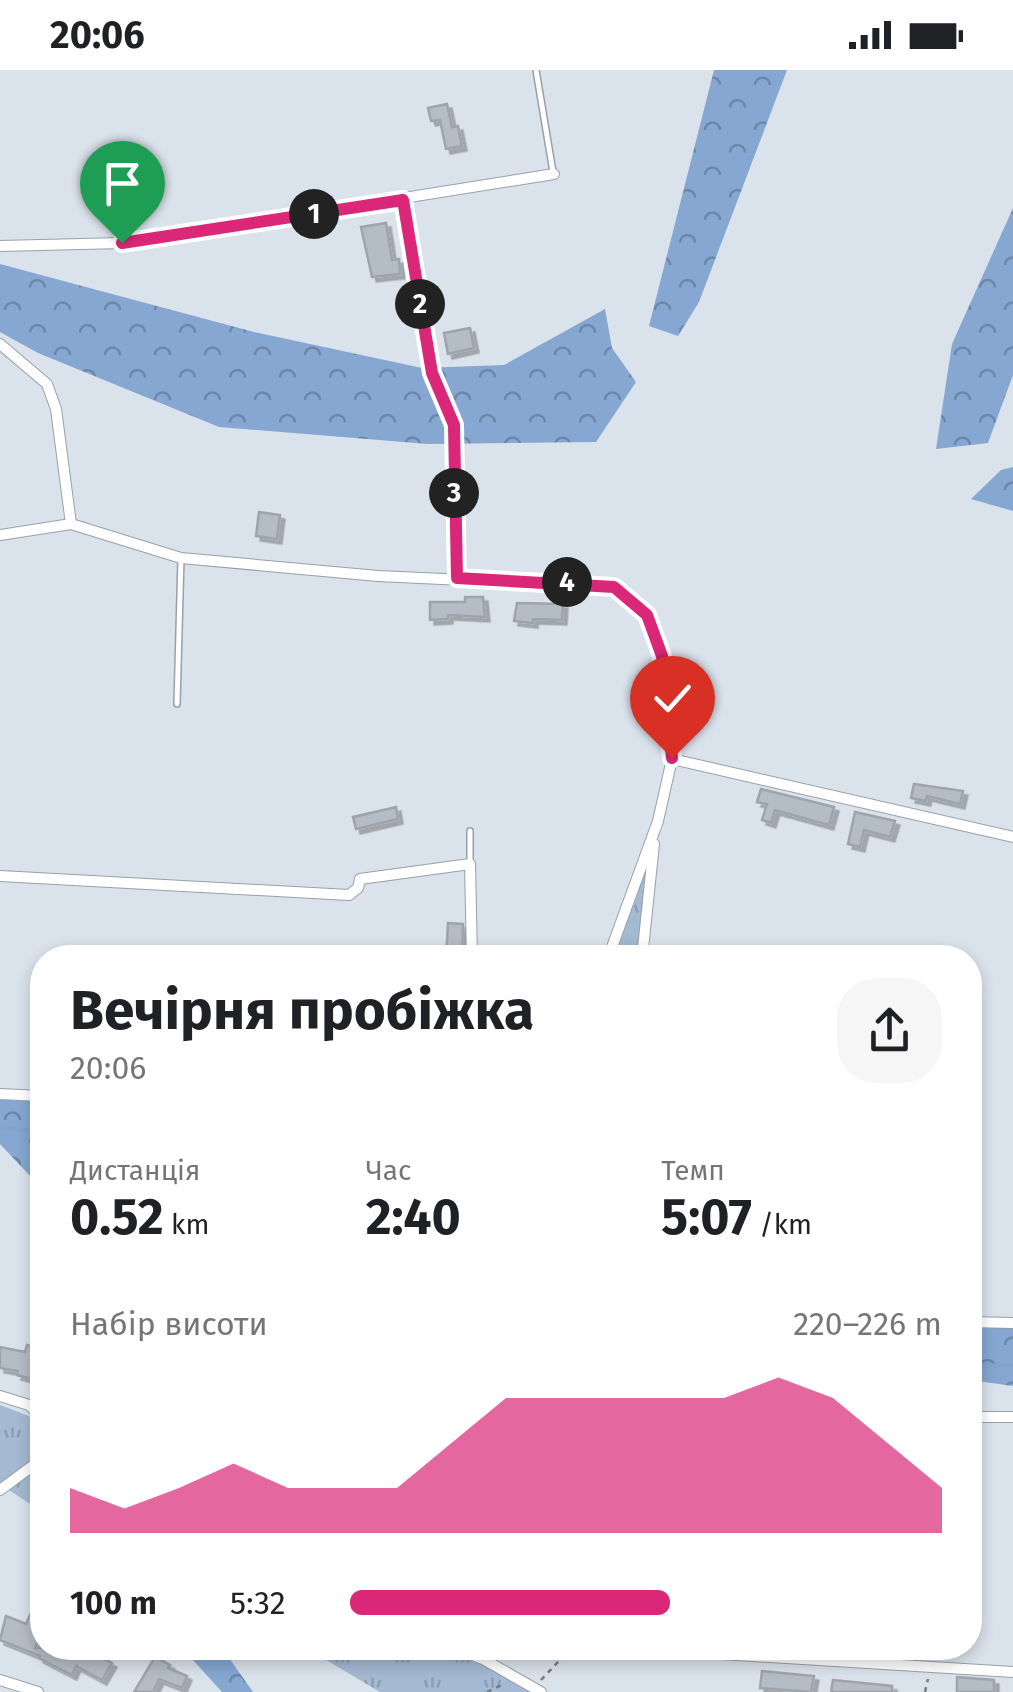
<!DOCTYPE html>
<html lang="uk">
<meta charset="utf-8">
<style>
body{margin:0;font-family:"Fira Sans",sans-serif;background:#f6f6f6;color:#202124;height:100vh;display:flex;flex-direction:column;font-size:38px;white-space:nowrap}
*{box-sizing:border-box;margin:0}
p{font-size:32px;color:#757577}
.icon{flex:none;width:55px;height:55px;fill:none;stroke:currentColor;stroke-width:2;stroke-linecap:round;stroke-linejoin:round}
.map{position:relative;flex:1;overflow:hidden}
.drawer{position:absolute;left:30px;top:875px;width:952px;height:715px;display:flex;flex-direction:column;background:#fff;border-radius:40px;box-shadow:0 5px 15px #0003}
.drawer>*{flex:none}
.pin{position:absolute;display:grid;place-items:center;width:85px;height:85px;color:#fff;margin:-102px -42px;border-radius:50% 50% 50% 0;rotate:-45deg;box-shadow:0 0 10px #0007}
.pin .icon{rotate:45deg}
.km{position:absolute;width:50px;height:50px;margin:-25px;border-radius:50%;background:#222;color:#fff;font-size:28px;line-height:50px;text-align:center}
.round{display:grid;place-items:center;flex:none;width:105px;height:105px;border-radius:40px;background:#f6f6f6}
.overview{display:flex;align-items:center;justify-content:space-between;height:170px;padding:0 40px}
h1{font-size:55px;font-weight:700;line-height:75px}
.figures{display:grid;grid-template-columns:repeat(3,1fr);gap:15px;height:170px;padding:10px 40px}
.figures div{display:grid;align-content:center}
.figures b{font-size:50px;font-weight:700}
.figures small{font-size:28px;font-weight:400}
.figures p{font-size:28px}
.chart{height:280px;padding:20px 40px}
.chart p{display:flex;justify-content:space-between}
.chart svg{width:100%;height:180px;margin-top:10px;fill:#db2777;opacity:.7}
ul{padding:0 40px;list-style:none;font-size:32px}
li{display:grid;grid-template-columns:160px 120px 1fr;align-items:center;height:75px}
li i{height:25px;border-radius:12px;background:#db2777}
.status{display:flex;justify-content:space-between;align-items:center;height:70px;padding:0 50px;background:#fff;direction:ltr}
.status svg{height:28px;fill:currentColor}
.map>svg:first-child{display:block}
.grass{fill:url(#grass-tufts)}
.forest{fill:url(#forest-crowns)}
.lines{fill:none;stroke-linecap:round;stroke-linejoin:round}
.stream{stroke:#82a4ce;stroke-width:4}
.building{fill:#b4bcc5;stroke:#9da4ac;stroke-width:2.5;filter:url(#shadow)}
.lane-casing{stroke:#99a0a8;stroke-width:8}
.street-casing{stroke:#99a0a8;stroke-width:12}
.path{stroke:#777c82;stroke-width:2.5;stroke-dasharray:5 5;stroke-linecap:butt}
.lane{stroke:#fff;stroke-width:5}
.street{stroke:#fff;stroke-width:10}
.route-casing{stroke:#fff;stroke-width:20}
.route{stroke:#db2777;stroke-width:12}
</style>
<div class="status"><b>20:06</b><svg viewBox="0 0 49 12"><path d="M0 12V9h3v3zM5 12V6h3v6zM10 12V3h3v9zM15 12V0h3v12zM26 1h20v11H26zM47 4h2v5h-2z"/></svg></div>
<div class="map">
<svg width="1013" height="1622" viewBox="0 0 1013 1622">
<defs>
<pattern id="grass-tufts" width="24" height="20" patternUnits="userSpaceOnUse" patternTransform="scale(2.5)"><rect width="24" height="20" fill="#a4b9d2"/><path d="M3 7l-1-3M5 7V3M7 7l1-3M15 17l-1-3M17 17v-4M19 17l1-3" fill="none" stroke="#8c9eb4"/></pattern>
<pattern id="forest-crowns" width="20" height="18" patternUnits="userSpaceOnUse" patternTransform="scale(2.5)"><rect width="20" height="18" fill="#85a7d1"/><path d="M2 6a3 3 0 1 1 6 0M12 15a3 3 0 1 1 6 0" fill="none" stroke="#6c87a9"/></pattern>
<filter id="shadow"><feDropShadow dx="4.5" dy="4.5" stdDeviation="0" flood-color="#0004"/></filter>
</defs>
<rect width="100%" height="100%" fill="#dae2eb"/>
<!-- grass -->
<path class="grass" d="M 656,758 L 645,887 L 611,888 Z
M 0,1335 L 29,1346 L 42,1365 L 42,1442 L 0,1414 Z
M 306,1578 L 462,1578 L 536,1622 L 380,1622 Z"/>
<!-- forest -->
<path class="forest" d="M 714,0 L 787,0 L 699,232 L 678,266 L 649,256 Z
M 1013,138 L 1013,305 L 988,373 L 936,379 L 952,274 Z
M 0,194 L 254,262 L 422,298 L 504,295 L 605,239 L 612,278 L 636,312 L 596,372 L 428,374 L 219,357 L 38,283 L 0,262 Z
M 1013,397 L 1013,441 L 971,429 L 1001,400 Z
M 0,1028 L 42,1031 L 42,1108 L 31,1107 L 0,1074 Z
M 970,1252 L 1013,1253 L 1013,1316 L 970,1310 Z
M 182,1578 L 222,1578 L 253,1622 L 222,1622 Z"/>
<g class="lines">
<!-- stream -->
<path class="stream" d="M 0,1057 L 42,1063
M 970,1296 L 1013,1295"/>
</g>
<!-- building -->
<path class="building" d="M 447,34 L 452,57 L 458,56 L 462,76 L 446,79 L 440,50 L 431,51 L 428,38 Z
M 386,153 L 392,190 L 399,189 L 400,204 L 372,207 L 361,157 Z
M 470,258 L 474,278 L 448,284 L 444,263 Z
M 259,442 L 280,445 L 277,469 L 256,466 Z
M 465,527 L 483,527 L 485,547 L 448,545 L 448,549 L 430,550 L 430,532 L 465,532 Z
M 517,533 L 563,534 L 562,550 L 533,549 L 533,553 L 514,551 Z
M 914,714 L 963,721 L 960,734 L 927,726 L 926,731 L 911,728 Z
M 761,719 L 834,737 L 829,755 L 775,740 L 771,753 L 762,750 L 767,734 L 757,732 Z
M 396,737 L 398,749 L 356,759 L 353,747 Z
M 855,742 L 895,751 L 890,767 L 864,760 L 860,777 L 848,774 Z
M 448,853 L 463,854 L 462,888 L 446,888 Z
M 27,1275 L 42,1280 L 35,1310 L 17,1305 L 18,1301 L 0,1298 L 0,1277 L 25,1282 Z
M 35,1534 L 42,1537 L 42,1560 L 35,1578 L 75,1578 L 97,1588 L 98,1586 L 112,1593 L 102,1610 L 76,1596 L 72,1605 L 39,1588 L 40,1586 L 0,1570 L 6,1546 L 26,1554 Z
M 155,1587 L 170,1595 L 168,1598 L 187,1606 L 182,1618 L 159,1609 L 153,1622 L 134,1622 Z
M 762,1601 L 814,1606 L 811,1622 L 760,1618 Z
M 957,1607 L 994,1610 L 994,1622 L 957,1622 Z
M 833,1610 L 892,1616 L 892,1622 L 831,1622 Z"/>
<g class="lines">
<defs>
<path id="lane" d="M 536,0 L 553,102
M 403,130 L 431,303 L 454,355 L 457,508
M 177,634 L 181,488
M 470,761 L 470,794"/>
<path id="street" d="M 0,176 L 122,173 L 554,104
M 0,274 L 47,314 L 56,339 L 71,454
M 0,465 L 71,454 L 181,488 L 378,506 L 615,517 L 647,545 L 662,585 L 672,689 L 658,751 L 608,888
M 672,689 L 1013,767
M 0,806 L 349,825 L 358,818 L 360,809 L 470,794 L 472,888
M 642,888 L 654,774
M 0,1024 L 42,1026
M 970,1252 L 1013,1253
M 0,1326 L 29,1335 L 42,1347
M 970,1347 L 1013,1347
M 0,1420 L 42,1389
M 454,1578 L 483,1589 L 541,1622
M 624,1578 L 1013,1602
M 0,1610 L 38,1622"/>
</defs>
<!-- lane casing -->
<use href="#lane" class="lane-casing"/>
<!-- street casing -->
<use href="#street" class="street-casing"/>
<!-- path -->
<path class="path" d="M 541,1610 L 558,1592 L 583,1578
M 487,1622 L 504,1614
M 925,1622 L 928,1609"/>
<!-- lane -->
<use href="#lane" class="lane"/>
<!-- street -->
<use href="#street" class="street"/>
</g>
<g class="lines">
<defs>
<path id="route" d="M 122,173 L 403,130 L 432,303 L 454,355 L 457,508 L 614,517 L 647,545 L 662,586 L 672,688"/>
</defs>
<!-- route casing -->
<use href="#route" class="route-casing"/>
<!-- route -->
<use href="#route" class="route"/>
</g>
</svg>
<div class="pin" style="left:122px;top:173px;background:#1e9e55"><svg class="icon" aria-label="arrive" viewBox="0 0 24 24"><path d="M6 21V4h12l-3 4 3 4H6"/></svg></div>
<div class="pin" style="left:672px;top:688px;background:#d93025"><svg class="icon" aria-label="check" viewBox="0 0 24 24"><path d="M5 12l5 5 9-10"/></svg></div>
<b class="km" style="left:314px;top:144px">1</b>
<b class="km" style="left:420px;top:234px">2</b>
<b class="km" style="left:454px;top:423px">3</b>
<b class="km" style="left:567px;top:512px">4</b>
<section class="drawer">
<div class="overview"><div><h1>Вечірня пробіжка</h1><p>20:06</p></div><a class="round"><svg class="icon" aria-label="share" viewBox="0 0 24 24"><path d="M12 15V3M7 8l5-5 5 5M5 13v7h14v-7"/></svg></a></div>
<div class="figures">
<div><p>Дистанція</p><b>0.52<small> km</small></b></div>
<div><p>Час</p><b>2:40</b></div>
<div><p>Темп</p><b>5:07<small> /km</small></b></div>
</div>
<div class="chart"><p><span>Набір висоти</span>220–226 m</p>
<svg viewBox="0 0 160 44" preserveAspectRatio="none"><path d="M0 44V33L10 38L20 33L30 27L40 33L50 33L60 33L70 22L80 11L90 11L100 11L110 11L120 11L130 6L140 11L150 22L160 33V44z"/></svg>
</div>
<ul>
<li><b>100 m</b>5:32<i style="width:54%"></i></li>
</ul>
</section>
</div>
